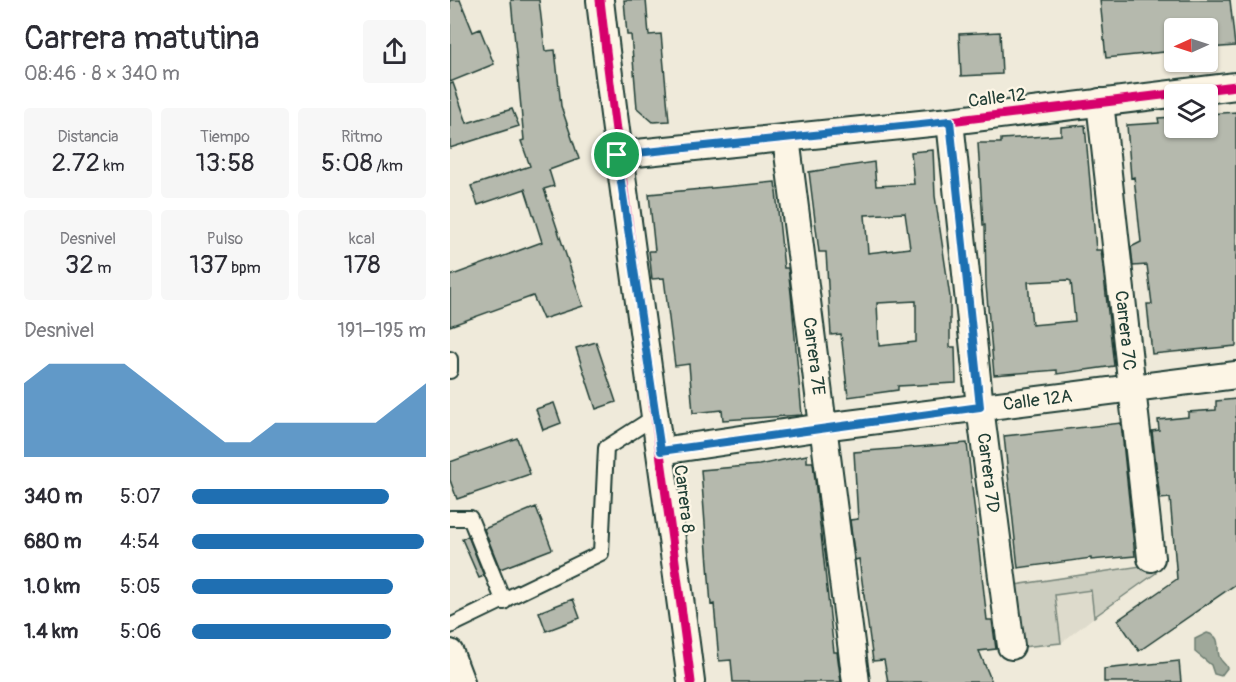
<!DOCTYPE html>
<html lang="es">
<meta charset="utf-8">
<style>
body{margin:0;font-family:Pangolin,sans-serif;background:#f7f7f7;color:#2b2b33;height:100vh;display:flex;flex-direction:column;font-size:22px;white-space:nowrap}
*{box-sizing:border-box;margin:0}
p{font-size:20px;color:#7c7c81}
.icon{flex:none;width:33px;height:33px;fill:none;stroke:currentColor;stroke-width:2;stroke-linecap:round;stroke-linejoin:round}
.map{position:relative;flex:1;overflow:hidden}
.sheet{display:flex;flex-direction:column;background:#fff;width:450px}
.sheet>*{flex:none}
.needle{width:39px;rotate:267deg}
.controls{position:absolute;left:714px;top:18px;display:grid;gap:12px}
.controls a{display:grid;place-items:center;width:54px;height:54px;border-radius:6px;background:#fff;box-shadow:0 2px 4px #0004;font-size:30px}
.pin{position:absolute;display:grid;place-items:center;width:51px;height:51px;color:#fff;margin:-26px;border:3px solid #fff;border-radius:50%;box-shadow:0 2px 6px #0007}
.round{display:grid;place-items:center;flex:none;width:63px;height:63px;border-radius:6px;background:#f7f7f7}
.headline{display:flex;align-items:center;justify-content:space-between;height:102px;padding:0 24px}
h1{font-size:33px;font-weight:600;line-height:45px}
.stats{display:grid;grid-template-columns:repeat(3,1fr);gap:9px;height:102px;padding:6px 24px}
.stats div{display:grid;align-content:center;border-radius:6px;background:#f7f7f7;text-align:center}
.stats b{font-size:26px;font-weight:600}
.stats small{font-size:16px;font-weight:400}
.stats p{font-size:16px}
.chart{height:168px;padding:12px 24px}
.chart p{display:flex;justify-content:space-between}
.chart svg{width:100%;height:108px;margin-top:6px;fill:#1f6fb2;opacity:.7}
ul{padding:0 24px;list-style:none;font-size:20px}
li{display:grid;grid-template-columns:96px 72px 1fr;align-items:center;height:45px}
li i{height:15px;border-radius:8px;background:#1f6fb2}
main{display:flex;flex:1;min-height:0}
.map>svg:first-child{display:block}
.built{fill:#dedbcc}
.green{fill:#cccdbf;stroke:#76857a;stroke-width:1.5}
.water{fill:#9fa89a;stroke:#6c7d71;stroke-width:1.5}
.building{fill:#b5b9ad;stroke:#1f3d34;stroke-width:1.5;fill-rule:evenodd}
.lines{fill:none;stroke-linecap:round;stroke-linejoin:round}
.service-casing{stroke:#1f3d34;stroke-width:18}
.minor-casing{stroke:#1f3d34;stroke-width:30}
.service{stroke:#fcf5e5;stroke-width:14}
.minor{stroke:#fcf5e5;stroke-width:26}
.cycleway-casing{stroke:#fcf5e5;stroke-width:13}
.cycleway{stroke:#d6006c;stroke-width:9}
.route-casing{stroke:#fff;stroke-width:12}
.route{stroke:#1f6fb2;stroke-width:8}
.labels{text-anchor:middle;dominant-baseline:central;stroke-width:4.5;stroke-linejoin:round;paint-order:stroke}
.street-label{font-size:18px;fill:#1f3d34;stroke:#fcf5e5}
</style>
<main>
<section class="sheet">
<div class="headline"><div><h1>Carrera matutina</h1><p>08:46 · 8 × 340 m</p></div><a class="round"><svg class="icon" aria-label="share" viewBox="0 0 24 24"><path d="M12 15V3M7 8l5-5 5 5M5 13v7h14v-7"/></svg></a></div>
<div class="stats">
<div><p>Distancia</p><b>2.72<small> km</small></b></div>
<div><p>Tiempo</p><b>13:58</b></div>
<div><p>Ritmo</p><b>5:08<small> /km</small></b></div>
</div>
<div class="stats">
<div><p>Desnivel</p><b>32<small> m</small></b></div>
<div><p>Pulso</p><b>137<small> bpm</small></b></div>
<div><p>kcal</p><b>178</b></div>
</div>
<div class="chart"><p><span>Desnivel</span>191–195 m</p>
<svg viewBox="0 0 160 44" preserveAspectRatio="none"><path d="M0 44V14L10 6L20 6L30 6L40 6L50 14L60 22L70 30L80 38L90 38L100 30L110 30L120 30L130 30L140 30L150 22L160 14V44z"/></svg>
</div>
<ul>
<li><b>340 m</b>5:07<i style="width:84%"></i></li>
<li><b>680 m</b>4:54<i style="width:99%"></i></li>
<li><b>1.0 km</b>5:05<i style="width:86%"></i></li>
<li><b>1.4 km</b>5:06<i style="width:85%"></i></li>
</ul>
</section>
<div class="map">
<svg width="786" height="682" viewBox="0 0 786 682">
<rect width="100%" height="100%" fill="#efeada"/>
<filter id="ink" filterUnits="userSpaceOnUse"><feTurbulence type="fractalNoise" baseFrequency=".0167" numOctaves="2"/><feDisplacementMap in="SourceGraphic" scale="12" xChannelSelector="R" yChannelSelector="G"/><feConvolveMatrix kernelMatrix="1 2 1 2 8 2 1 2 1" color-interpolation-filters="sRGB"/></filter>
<g filter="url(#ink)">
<!-- built -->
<path class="built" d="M 641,589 L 644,617 L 611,643 L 605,595 Z"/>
<!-- green -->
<path class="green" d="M 704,564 L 706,573 L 644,617 L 641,590 L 605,595 L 611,643 L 572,647 L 565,585 Z"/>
<!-- water -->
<path class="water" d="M 757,633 C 772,637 766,645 769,656 C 770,662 775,662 777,668 L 771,676 L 764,674 L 761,665 L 745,652 L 745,639 Z"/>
<!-- building -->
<path class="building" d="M 0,0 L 10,0 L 23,32 L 30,29 L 44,64 L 0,82 Z
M 61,0 L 89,0 L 95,51 L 105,50 L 111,106 L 129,159 L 99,170 L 104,186 L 94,189 L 133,306 L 93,319 L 83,296 L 0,326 L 0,276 L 92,242 L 75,189 L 28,205 L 21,186 L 80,166 L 71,141 L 74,140 Z
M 174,0 L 196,0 L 199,35 L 211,34 L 219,121 L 203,122 L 187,108 L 181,35 L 177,35 Z
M 650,0 L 780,0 L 785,46 L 758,48 L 758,28 L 724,28 L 724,51 L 656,58 Z
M 550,32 L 552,74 L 511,76 L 509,34 Z
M 3,83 L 17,123 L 62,109 L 69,126 L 0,148 L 0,84 Z
M 786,112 L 786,346 L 702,354 L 697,304 L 702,304 L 697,265 L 683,266 L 681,247 L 691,242 L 684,177 L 681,178 L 677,125 L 709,123 L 708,118 L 724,117 L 724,128 L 758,128 L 758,114 Z
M 635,125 L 646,250 L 651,250 L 664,366 L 607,374 L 607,370 L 544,375 L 536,285 L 535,225 L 533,225 L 528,143 L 551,143 L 551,139 L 611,135 L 611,127 ZM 618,280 L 621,281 L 625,321 L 582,325 L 578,282 Z
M 483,150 L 485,196 L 500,297 L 500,347 L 505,347 L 506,383 L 448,386 L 448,390 L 398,397 L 391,334 L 381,335 L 376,252 L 369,252 L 359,172 L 424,162 L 426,186 L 464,184 L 461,152 ZM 455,213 L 460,248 L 418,253 L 415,215 ZM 466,301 L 466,342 L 429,346 L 427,303 Z
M 325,182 L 334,268 L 338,268 L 341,293 L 352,415 L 273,420 L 272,410 L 243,413 L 239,364 L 225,366 L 214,278 L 202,279 L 199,251 L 205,251 L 199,194 Z
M 146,342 L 166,402 L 146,409 L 126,348 Z
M 786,399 L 786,584 L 689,651 L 668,620 L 727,579 L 720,498 L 710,499 L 702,431 L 709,430 L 708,420 L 738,417 L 738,412 L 766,410 L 766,401 Z
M 104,403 L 111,423 L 93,430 L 86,409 Z
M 671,423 L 685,556 L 641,560 L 641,558 L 568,568 L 554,436 Z
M 67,438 L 80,474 L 7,499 L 0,480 L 0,462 Z
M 517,443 L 537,620 L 542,620 L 546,649 L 529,651 L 542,682 L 438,682 L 434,660 L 423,661 L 409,559 L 405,560 L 400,520 L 408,519 L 404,452 Z
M 357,455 L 357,462 L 363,462 L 384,652 L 387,652 L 391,682 L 283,682 L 281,660 L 269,661 L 264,604 L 261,605 L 251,470 L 309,465 Z
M 86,507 L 102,549 L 50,569 L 34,529 Z
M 18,536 L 34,576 L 29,578 L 12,539 Z
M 123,599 L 130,618 L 96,631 L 89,612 Z
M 729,661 L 731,682 L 654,682 L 654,669 Z"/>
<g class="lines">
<defs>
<path id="service" d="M 0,359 L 0,371
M 0,518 L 20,518 L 54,602
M 0,626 L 151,553 L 156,448 L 206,416"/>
<g id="minor">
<path d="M 150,0 C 176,228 212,454 241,682"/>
<path id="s1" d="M 650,102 L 701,558"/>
<path id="s2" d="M 500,121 L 530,407 L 561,646"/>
<path id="s3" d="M 336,138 L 406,682"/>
<path d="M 167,155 L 500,121 L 786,86"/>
<path id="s4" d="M 211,451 L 373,427 L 786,375"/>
<path d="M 0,653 L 11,682"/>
</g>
</defs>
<!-- service casing -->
<use href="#service" class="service-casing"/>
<!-- minor casing -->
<use href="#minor" class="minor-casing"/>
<!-- service -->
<use href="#service" class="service"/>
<!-- minor -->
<use href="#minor" class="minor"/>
<defs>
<path id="cycleway" d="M 150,0 C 176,228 212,454 241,682
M 167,155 L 500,121 L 786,86"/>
</defs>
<!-- cycleway casing -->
<use href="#cycleway" class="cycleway-casing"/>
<!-- cycleway -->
<use href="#cycleway" class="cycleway"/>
</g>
</g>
<g class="lines" filter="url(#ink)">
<defs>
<path id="route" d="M 500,121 L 530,407 L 211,451 L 167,155 Z"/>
</defs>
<!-- route casing -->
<use href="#route" class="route-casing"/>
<!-- route -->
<use href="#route" class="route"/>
</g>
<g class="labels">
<!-- street labels -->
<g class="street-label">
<text transform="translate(547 98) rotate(-7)">Calle 12</text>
<text stroke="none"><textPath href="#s1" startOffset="230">Carrera 7C</textPath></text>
<text stroke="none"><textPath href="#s3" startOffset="220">Carrera 7E</textPath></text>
<text stroke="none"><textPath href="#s4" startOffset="380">Calle 12A</textPath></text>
<text stroke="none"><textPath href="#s2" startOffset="354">Carrera 7D</textPath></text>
<text transform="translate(234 499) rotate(83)">Carrera 8</text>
</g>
</g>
</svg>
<div class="controls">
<a><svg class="needle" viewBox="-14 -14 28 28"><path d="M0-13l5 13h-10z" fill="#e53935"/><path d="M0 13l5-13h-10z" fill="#7c7c81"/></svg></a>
<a><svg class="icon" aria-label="layers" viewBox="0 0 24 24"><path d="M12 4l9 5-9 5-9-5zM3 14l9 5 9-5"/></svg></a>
</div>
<div class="pin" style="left:167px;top:155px;background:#1e9e55"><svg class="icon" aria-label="arrive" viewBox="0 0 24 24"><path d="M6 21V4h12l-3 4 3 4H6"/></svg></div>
</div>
</main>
